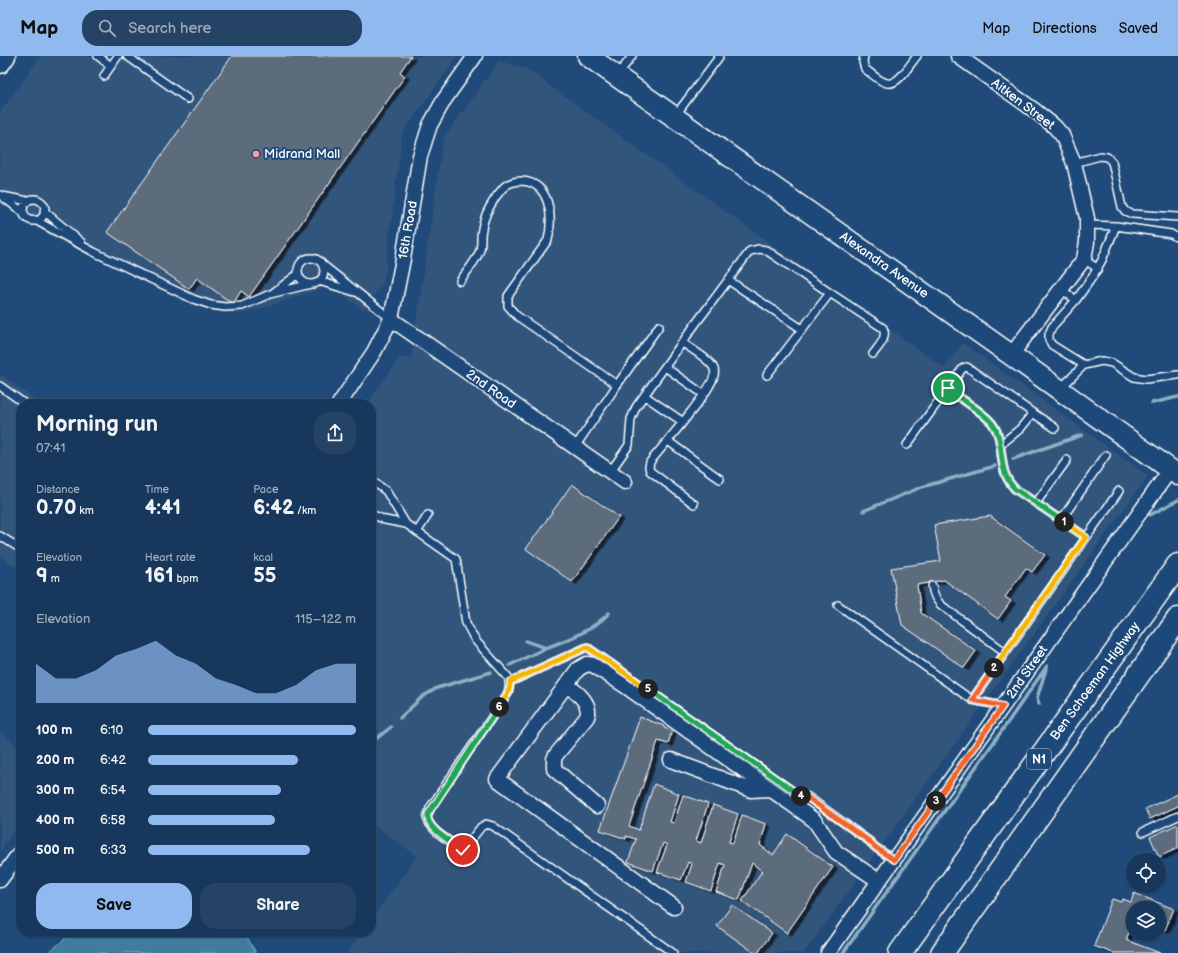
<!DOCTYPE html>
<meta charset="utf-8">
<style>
body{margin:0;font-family:"Balsamiq Sans",sans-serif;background:#244365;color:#f1f3f6;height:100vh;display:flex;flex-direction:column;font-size:15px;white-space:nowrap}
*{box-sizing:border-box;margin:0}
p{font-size:13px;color:#9eacbb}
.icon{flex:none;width:22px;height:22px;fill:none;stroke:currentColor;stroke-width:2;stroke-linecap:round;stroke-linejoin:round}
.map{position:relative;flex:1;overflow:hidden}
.sheet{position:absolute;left:16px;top:343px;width:360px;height:538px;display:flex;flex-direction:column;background:#17385c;border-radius:16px;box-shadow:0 1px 3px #0004,0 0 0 1px #365272}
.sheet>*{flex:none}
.fabs{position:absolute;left:1126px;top:797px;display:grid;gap:8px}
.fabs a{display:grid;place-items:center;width:40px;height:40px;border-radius:50%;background:#17385c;box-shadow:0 1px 3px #0004,0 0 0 1px #365272;font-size:20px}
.pin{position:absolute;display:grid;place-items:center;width:34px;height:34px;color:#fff;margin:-17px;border:2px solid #fff;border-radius:50%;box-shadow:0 1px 4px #0007}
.km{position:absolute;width:20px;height:20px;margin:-10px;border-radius:50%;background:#222;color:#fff;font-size:11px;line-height:20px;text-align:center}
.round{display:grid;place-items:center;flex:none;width:42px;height:42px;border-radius:16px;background:#244365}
.summary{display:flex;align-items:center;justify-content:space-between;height:68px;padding:0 20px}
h1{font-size:22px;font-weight:700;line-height:30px}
.figures{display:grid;grid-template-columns:repeat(3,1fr);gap:6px;height:68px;padding:4px 20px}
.figures div{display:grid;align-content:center}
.figures b{font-size:20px;font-weight:700}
.figures small{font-size:11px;font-weight:400}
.figures p{font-size:11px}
.chart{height:112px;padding:8px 20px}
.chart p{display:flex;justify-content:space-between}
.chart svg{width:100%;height:72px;margin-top:4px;fill:#90b9f0;opacity:.7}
.button{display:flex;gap:8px;margin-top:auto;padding:8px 20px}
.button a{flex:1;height:46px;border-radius:16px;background:#90b9f0;color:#111;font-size:16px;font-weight:700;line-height:46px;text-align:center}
.button a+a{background:#244365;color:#f1f3f6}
ul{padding:0 20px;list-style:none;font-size:13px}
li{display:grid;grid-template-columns:64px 48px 1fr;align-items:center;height:30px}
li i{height:10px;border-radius:5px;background:#90b9f0}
header{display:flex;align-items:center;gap:24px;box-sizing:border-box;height:56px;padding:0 20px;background:#90b9f0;color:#111}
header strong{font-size:19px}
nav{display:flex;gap:22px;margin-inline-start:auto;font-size:14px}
.search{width:280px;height:36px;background:#244365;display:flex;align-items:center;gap:10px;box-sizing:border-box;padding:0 14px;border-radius:16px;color:#9eacbb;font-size:15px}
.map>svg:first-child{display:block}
.built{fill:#32547b}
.water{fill:#427b9d;stroke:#8eb0c4}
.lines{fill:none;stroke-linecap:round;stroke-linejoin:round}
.stream{stroke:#8eb0c4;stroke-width:3.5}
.building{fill:#5d6c7d;stroke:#fff;filter:url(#shadow)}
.service-casing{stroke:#fff;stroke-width:10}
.minor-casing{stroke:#fff;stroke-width:17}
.secondary-casing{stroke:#fff;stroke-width:23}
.motorway-casing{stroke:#fff;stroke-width:25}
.service{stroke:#1f4a7a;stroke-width:7}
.minor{stroke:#1f4a7a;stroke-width:14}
.secondary{stroke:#1f4a7a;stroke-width:20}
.motorway{stroke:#1f4a7a;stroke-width:22}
.split-1-casing{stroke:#fff;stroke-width:8}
.split-2-casing{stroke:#fff;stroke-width:8}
.split-3-casing{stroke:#fff;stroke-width:8}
.split-4-casing{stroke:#fff;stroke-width:8}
.split-5-casing{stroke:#fff;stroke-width:8}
.split-6-casing{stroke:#fff;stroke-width:8}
.split-7-casing{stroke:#fff;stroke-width:8}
.split-1{stroke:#22a559;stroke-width:5}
.split-2{stroke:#f5b400;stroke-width:5}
.split-3{stroke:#f0652b;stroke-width:5}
.split-4{stroke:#f0652b;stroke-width:5}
.split-5{stroke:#22a559;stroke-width:5}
.split-6{stroke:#f5b400;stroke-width:5}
.split-7{stroke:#22a559;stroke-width:5}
.poi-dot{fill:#ff9aa2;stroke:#1f4a7a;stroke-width:1.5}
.labels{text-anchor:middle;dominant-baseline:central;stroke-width:4;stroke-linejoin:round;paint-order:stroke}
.shield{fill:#1f4a7a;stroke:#bcc9d7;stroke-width:1}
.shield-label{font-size:12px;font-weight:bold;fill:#fff}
.street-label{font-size:13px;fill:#fff;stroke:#1f4a7a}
.poi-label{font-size:13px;fill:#fff;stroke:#1f4a7a;text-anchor:start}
</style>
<header>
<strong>Map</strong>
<div class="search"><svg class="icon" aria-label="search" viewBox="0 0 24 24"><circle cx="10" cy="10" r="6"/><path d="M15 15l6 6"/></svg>Search here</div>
<nav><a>Map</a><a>Directions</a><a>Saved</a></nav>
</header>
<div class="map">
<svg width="1178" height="897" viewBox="0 0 1178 897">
<defs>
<filter id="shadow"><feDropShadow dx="4.5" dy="2.5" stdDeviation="0" flood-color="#0009"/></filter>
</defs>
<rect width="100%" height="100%" fill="#1f4a7a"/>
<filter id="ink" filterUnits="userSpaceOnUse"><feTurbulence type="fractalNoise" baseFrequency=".025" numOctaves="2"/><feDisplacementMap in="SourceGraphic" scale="8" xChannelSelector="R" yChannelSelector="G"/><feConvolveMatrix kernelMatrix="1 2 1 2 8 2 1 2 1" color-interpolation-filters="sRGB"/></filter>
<g filter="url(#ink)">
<!-- built -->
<path class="built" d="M 41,0 L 458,0 L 402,78 L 384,226 L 364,254 L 348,242 L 324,232 L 263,252 L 238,258 L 214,256 L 192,249 L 55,183 L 5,150 L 0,149 L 0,56 Z
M 499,5 L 527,13 L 944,312 L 963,287 L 1148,420 L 804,897 L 347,897 L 362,876 L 371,876 L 371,864 L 417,800 L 371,767 L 371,348 L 367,348 L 396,307 L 398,302 L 411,301 L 443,83 Z
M 0,318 L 41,348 L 21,348 L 21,515 L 0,500 Z
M 0,677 L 21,692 L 21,765 L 0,795 Z"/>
<!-- water -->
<path class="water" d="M 71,876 L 244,876 L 256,897 L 48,897 L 67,881 Z"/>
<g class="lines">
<!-- stream -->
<path class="stream" d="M 1152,347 L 1178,341
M 1013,403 L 1082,379
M 863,455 L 922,431 L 995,410
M 1150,459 L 1178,444
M 526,585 L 546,592 C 569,583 592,575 609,557
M 510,609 L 546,592
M 1039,648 L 1037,642 L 1046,613
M 400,662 L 422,641 L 437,632 L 491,616
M 371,687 L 391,671
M 843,897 L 1001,676 L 1047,610"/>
</g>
<!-- building -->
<path class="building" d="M 232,0 L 411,0 L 400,16 L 405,20 L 249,241 L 241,235 L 233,248 L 197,222 L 189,233 L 107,176 Z
M 572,428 L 619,461 L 572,526 L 526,493 Z
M 990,460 L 1045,499 L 1032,516 L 1026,512 L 1005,541 L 1011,545 L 998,563 L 944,524 L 917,529 L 921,557 L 976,595 L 964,612 L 902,569 L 891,512 L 941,505 L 934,469 Z
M 640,661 L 664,670 L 664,672 L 672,675 L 668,688 L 658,685 L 629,770 L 639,774 L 654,728 L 679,738 L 670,766 L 674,767 L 683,739 L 708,748 L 696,785 L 701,787 L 713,749 L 738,758 L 729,786 L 733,787 L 742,759 L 766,768 L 760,789 L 773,799 L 787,778 L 833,811 L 787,877 L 742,845 L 762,815 L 752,807 L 739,844 L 716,836 L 725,809 L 720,807 L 711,835 L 686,826 L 692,808 L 688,806 L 681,824 L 657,816 L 667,789 L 663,787 L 653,815 L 628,806 L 636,783 L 626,780 L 626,783 L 600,774 Z
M 1178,738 L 1178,750 L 1150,763 L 1145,753 Z
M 1178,768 L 1178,792 L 1159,801 L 1150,781 Z
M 1134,837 L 1174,853 L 1165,874 L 1159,872 L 1159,852 L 1133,852 L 1133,866 L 1126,884 L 1160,897 L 1113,897 L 1094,890 L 1112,843 L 1121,846 L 1123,843 L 1131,846 Z
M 732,849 L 772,877 L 758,897 L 755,897 L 717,870 Z"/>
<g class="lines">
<defs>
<path id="service" d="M 98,0 L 111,10
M 127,0 L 188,43
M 864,0 L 863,6 L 865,13 C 871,17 880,26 887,27 C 898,30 910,8 917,0
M 104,20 L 118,0
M 617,20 L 632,0
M 675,60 L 719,1
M 1074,107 L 1100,100 L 1107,101 L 1112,106 L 1122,151 L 1125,155 L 1132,158 L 1178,161
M 0,139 L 24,157
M 2,140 L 28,145
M23 154a11 11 0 1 1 22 0a11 11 0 1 1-22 0Z
M 44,155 L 81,186
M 35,164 L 94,196 L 193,243 L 211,249 L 225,251 L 242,250 L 270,238 L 311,228
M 1087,169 L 1116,170 L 1171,178 L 1178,182
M298 215a13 13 0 1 1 26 0a13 13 0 1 1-26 0Z
M 1084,203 L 1098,213
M 323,209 L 391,263
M 728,224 L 802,273
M 319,225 L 355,236
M 460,225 C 467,215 476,206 480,194 C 482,187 480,180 482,173 C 484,159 493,143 503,132 C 508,127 515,125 522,125 C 551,127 553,162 548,184 L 508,240 L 508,250 L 517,260 L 617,329
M 1061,233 L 1076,244
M 274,236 L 298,218
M 830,237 L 883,272 C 888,282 878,291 873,298
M 1084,309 L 1052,289 L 1049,284 L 1049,278 L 1052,271 L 1076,244 L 1093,220 L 1102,204 L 1116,170
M 665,311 L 703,338
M 0,330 L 25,348
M 1060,333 L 1084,309 L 1102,305 L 1112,307 L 1134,321 L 1146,323 L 1178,319
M 645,340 L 683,366 C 690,356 719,324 714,313 C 710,303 691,293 683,287
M 1033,357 L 967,311 L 963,312 L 948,332 C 961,344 981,354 992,367 C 1007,387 995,414 1015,433 L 1086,481
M 683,366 L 650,406 L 649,411 L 650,415 L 694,448
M 668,385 L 720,423
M 907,389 L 948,332
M 1000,389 L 1020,373 L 1033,357 L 1055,372
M 575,391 L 617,329 L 659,270
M 610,416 L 629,389 L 631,363 L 636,351 L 694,270 L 750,195 L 759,193 L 766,194 L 830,237 L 767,319
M 371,424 L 386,435 L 406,468
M 1036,447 L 1067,404
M 371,458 L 385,464 L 406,468 L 456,503 L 466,567 L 475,584 L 508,621 C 511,632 509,636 503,645 L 430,752 L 427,762 C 432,777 451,785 463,794 L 481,771 L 486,768 L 493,770 L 673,897
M 1061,464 L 1106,399
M 417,476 L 428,459
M 0,480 L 21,493
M 932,530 C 933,538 935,543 941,549 L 1005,596
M 838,549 L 972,644 L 1003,650
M 510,626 L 587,591 L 798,739 L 808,741 L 869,785 L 875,791 L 894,804
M 972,644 L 1119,435
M 1143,776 L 1178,760"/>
<path id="minor" d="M 958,0 L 1034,54 L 1054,70 L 1062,79 L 1074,107 L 1087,162 L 1087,186 L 1084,203 L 1011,299
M 391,263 L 625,426
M 339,348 L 374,296 L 391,263 L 403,203 L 420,100 L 430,69 L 444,44 L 475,0
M 566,629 C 577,636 592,647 587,661 L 556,699 L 554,703 L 554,713 L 597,750
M 671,704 L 751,734 L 770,733
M 0,824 L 21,795
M 674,851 L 497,723 L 578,613 L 587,608 L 593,609 L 624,629 L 814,764 L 836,796 L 879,825
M 828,897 L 1170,414"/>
<path id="secondary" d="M 588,0 L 1011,299 L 1178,419
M 0,7 L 5,0"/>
<path id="motorway" d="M 900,897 L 1178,509
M 942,897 L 1178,563"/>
</defs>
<!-- service casing -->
<use href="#service" class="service-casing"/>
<!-- minor casing -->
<use href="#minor" class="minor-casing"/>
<!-- secondary casing -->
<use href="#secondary" class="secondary-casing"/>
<!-- motorway casing -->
<use href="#motorway" class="motorway-casing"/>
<!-- service -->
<use href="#service" class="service"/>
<!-- minor -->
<use href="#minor" class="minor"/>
<!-- secondary -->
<use href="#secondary" class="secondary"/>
<!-- motorway -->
<use href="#motorway" class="motorway"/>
</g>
</g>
<g class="lines" filter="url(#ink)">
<defs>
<path id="split-1" d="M 948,332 C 961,344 981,354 992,367 C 1007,387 995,414 1015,433 L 1064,466"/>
<path id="split-2" d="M 994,612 L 1086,481 L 1064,466"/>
<path id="split-3" d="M 936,745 L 1003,650 L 972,644 L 994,612"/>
<path id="split-4" d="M 801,740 L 808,742 L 869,785 L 875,791 L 894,804 L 936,745"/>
<path id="split-5" d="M 648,633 L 801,740"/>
<path id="split-6" d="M 499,651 C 504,644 511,635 510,626 L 587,591 L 648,633"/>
<path id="split-7" d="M 463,794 C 452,786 425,772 428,758 L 499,651"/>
</defs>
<!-- split-1 casing -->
<use href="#split-1" class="split-1-casing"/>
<!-- split-2 casing -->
<use href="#split-2" class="split-2-casing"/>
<!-- split-3 casing -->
<use href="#split-3" class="split-3-casing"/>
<!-- split-4 casing -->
<use href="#split-4" class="split-4-casing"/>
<!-- split-5 casing -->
<use href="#split-5" class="split-5-casing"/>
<!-- split-6 casing -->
<use href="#split-6" class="split-6-casing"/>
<!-- split-7 casing -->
<use href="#split-7" class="split-7-casing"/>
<!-- split-1 -->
<use href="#split-1" class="split-1"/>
<!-- split-2 -->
<use href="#split-2" class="split-2"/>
<!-- split-3 -->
<use href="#split-3" class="split-3"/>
<!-- split-4 -->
<use href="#split-4" class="split-4"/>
<!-- split-5 -->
<use href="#split-5" class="split-5"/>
<!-- split-6 -->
<use href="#split-6" class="split-6"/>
<!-- split-7 -->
<use href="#split-7" class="split-7"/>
</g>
<!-- markers -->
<circle class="poi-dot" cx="256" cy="98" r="4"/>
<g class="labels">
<!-- shield labels -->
<rect class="shield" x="1027" y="693" width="24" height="20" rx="3"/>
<g class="shield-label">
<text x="1039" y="703">N1</text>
</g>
<!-- street labels -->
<g class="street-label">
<text transform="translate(1023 48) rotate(37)">Aitken Street</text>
<text transform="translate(408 174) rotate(-80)">16th Road</text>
<text transform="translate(884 209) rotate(35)">Alexandra Avenue</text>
<text transform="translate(491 333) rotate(35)">2nd Road</text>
<text transform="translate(1027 616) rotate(-55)">2nd Street</text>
<text transform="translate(1095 625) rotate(-54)">Ben Schoeman Highway</text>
</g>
<!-- poi labels -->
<g class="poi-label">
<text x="264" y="98">Midrand Mall</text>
</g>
</g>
</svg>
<div class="fabs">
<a><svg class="icon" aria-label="locate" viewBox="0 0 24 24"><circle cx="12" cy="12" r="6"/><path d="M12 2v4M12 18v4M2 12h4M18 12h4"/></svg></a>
<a><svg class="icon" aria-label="layers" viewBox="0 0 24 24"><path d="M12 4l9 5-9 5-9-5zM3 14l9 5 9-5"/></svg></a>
</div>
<div class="pin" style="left:948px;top:332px;background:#1e9e55"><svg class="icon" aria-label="arrive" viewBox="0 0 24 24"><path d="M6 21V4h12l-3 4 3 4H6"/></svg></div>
<div class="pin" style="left:463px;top:794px;background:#d93025"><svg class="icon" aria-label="check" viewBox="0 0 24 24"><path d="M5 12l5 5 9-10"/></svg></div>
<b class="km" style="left:1064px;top:466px">1</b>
<b class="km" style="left:994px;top:612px">2</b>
<b class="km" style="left:936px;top:745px">3</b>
<b class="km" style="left:801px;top:740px">4</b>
<b class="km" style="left:648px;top:633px">5</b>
<b class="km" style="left:499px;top:651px">6</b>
<section class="sheet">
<div class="summary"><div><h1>Morning run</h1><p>07:41</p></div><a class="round"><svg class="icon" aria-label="share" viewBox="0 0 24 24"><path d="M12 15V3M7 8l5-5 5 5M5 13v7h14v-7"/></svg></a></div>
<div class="figures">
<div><p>Distance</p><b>0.70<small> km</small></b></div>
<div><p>Time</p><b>4:41</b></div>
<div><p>Pace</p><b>6:42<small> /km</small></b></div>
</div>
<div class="figures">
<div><p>Elevation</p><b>9<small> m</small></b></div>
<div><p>Heart rate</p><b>161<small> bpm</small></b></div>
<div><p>kcal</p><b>55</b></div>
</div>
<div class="chart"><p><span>Elevation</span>115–122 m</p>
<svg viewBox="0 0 160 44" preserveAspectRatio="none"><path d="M0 44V20L10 29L20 29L30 24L40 15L50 11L60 6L70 15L80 20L90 29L100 33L110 38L120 38L130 33L140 24L150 20L160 20V44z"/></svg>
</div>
<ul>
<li><b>100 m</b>6:10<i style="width:100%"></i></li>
<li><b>200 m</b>6:42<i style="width:72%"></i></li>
<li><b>300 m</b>6:54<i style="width:64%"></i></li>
<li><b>400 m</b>6:58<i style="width:61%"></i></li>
<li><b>500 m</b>6:33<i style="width:78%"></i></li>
</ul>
<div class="button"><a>Save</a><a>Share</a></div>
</section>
</div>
